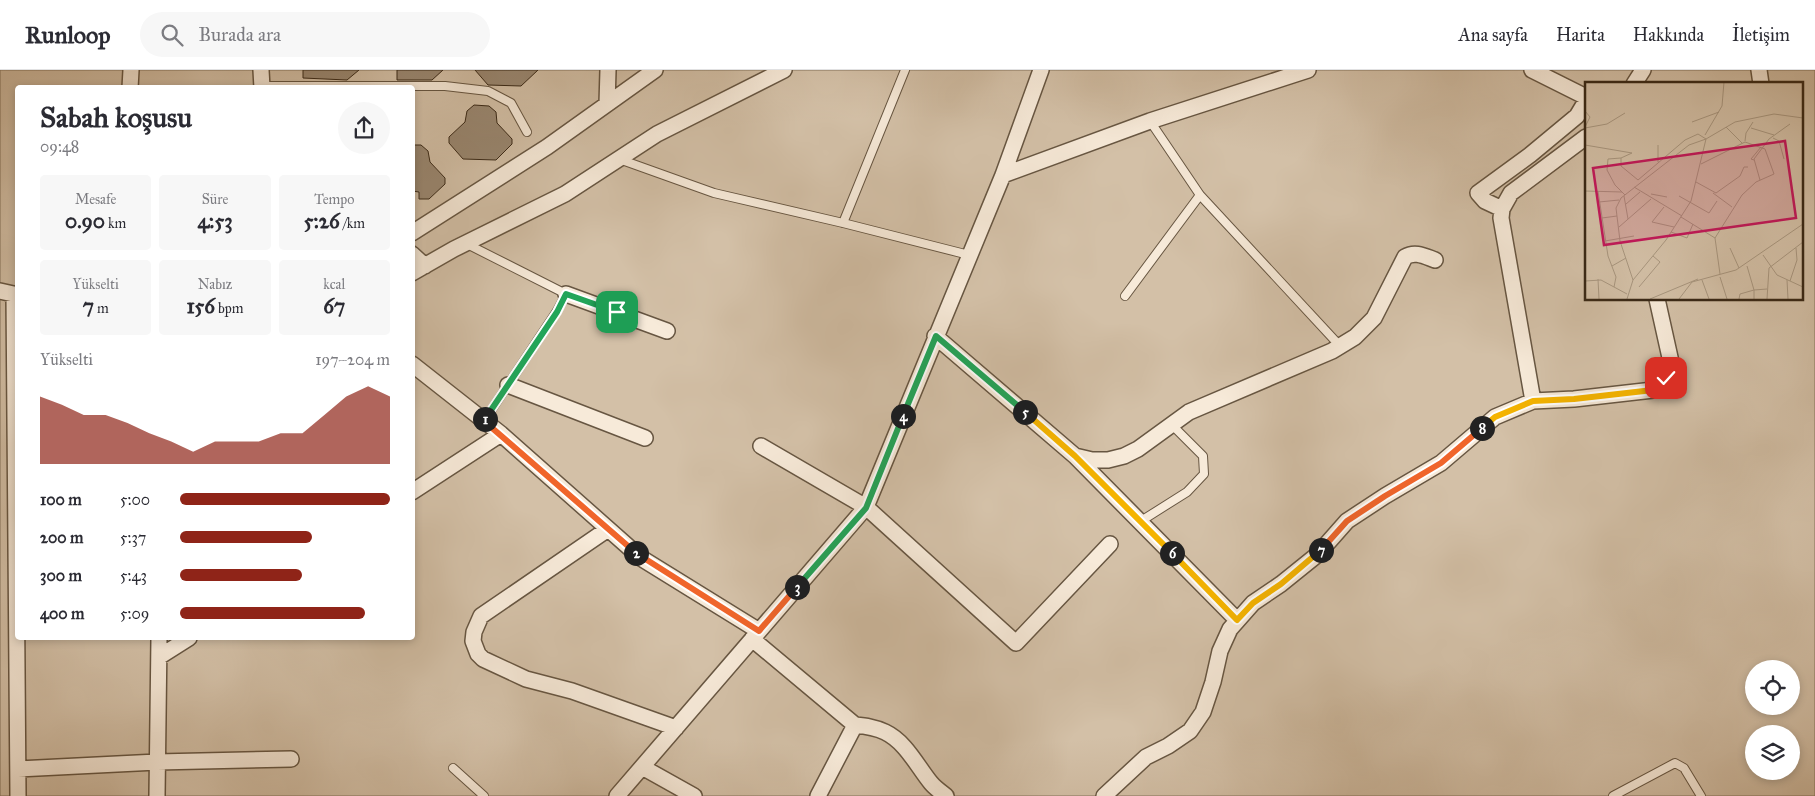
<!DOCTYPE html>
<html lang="tr">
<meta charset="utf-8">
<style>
body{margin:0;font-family:"IM FELL Great Primer",serif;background:#f7f7f7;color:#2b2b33;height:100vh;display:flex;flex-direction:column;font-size:19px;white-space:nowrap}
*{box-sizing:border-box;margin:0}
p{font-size:16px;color:#7c7c81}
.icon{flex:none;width:28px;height:28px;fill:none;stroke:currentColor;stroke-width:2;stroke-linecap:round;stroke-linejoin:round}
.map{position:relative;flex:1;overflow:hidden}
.details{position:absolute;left:15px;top:15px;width:400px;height:555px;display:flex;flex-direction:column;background:#fff;border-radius:5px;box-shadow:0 2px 8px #0003}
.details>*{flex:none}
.controls{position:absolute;left:1745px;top:590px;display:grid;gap:10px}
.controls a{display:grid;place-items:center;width:55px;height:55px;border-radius:50%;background:#fff;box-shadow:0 2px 8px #0003;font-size:25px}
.pin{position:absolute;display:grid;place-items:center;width:42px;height:42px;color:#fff;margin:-21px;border-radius:10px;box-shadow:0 2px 8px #0006}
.km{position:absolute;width:25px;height:25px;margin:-12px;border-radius:50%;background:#222;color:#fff;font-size:14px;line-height:25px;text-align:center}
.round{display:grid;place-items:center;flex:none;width:52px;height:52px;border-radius:26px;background:#f7f7f7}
.overview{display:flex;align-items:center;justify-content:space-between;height:85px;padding:0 25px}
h1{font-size:28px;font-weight:700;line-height:38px}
.stats{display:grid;grid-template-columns:repeat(3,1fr);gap:8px;height:85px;padding:5px 25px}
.stats div{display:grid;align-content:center;border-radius:5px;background:#f7f7f7;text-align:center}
.stats b{font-size:21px;font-weight:700}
.stats small{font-size:14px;font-weight:400}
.stats p{font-size:14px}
.chart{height:140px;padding:10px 25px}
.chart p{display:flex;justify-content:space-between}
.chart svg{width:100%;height:90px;margin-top:5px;fill:#8f2418;opacity:.7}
ul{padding:0 25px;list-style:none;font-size:16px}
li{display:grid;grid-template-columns:80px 60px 1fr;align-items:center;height:38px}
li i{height:12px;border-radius:6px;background:#8f2418}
header{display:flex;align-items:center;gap:30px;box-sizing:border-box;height:70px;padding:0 25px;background:#fff;border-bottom:1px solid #e1e1e2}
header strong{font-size:24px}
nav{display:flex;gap:28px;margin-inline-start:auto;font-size:18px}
.search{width:350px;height:45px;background:#f7f7f7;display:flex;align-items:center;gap:12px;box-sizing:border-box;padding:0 18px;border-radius:28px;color:#7c7c81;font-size:19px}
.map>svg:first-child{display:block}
.green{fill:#d3c0a7;stroke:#86745e;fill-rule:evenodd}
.building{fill:#998771;stroke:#392816}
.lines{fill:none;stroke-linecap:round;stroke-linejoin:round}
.lane-casing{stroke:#675642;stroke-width:10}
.street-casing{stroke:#675642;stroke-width:18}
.lane{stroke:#f7ead9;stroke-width:8}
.street{stroke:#f7ead9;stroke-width:15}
.split-1-casing{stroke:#fff;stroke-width:10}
.split-2-casing{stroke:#fff;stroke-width:10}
.split-3-casing{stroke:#fff;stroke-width:10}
.split-4-casing{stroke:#fff;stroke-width:10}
.split-5-casing{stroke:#fff;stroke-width:10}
.split-6-casing{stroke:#fff;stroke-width:10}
.split-7-casing{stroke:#fff;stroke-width:10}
.split-8-casing{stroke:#fff;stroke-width:10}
.split-9-casing{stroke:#fff;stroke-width:10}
.split-1{stroke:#22a559;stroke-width:6}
.split-2{stroke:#f0652b;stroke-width:6}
.split-3{stroke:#f0652b;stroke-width:6}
.split-4{stroke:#22a559;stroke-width:6}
.split-5{stroke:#22a559;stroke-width:6}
.split-6{stroke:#f5b400;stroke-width:6}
.split-7{stroke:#f5b400;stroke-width:6}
.split-8{stroke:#f0652b;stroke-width:6}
.split-9{stroke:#f5b400;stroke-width:6}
.inset-road{fill:none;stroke:#a8967f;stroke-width:1}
.view{fill:#c2185b;fill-opacity:0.15;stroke:#c2185b;stroke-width:2.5}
.inset-edge{fill:none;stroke:#392816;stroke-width:2.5}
</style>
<header>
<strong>Runloop</strong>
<div class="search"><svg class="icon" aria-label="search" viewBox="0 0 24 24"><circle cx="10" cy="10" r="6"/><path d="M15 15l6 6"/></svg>Burada ara</div>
<nav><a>Ana sayfa</a><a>Harita</a><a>Hakkında</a><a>İletişim</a></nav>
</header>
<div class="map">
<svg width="1815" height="726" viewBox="0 0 1815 726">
<rect width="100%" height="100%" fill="#f2dfc5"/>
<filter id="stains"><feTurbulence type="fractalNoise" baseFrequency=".004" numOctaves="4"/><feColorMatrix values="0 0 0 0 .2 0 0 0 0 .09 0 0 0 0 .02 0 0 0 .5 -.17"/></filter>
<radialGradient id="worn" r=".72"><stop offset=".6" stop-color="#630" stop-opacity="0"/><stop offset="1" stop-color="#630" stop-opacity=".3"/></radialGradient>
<!-- green -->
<path class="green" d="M 0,0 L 1815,0 L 1815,726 L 0,726 ZM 1586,14 L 1801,14 L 1801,229 L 1586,229 ZM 18,18 L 412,18 L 412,568 L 18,568 ZM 1754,599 L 1791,599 L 1791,636 L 1754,636 ZM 1754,664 L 1791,664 L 1791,701 L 1754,701 Z"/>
<!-- building -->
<path class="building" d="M 303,0 L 359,0 L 347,10 L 303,8 Z
M 397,0 L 443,0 L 432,10 L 397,10 Z
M 475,0 L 538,0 L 521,16 L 488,15 Z
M 474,35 L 489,36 L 496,42 L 497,53 L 512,69 L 512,74 L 496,90 L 463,89 L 449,73 L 449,67 L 465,52 L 467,41 Z
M 412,75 L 421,75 L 428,81 L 430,92 L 445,108 L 445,114 L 429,129 L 419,129 L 419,122 L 412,121 Z"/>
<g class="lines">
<defs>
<path id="lane" d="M 262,16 L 445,16 L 488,21 L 511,33 L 527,62
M 1150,51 L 1200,125 L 1340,276
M 619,89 L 714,123 L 843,153 L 969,185
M 843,153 L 905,0
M 465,173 L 566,224 L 557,241 L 484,351
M 1125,226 L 1200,125
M 1141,451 L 1187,422 L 1204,404 L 1203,386 L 1171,354
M 453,698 L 484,726
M 1613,726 L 1675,693 L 1684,698 L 1701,726"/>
<path id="street" d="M 261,0 L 262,18
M 1532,0 L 1586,27
M 1759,0 L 1761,14
M 1634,14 L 1643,0
M 130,18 L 131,0
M 607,34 L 608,0
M 1003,105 L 1150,51 L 1308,0
M 1502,139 L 1485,131 L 1478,123 L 1530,85 L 1577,46 L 1586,31
M 412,163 L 547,77 L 655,0
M 412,184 L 425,196
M 412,203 L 454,179 L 565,124 L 657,64 L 784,0
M 0,221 L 18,225
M 14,224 L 18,726
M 566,224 L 667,261
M 935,266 L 1075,386 L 1092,390 L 1108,390 L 1124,386 L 1138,379 L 1189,342 L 1332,281 L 1355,267 L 1374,248 L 1405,187 C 1415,181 1424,186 1435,190
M 412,294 L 501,364 L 641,488 L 759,561
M 508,315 L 645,368
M 1533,331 L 1501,148 L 1502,139 L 1511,123 L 1586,67
M 761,376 L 866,437 L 1016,573 L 1110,474
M 1076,387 L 1237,550
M 412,422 L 501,364
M 608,459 L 481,546 L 474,562 L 473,571 L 478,584 L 483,589 L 526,609 L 572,621 L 676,658
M 752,569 L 855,655 C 865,656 875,657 885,662 C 906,672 917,696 931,713 C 935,718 941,722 946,726
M 159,587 L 189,568
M 642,697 L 694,726
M 18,699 L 157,692 L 291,689
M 157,726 L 159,568
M 617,726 L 866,437 L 1003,105 L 1041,0
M 818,726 L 855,655
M 1104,726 L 1146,687 L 1168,676 L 1190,661 L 1203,642 L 1213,612 L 1220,581 L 1230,559 L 1253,533 L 1281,514 L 1317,485 L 1347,451 L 1385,426 L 1441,393 L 1495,347 L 1533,331 L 1574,329 L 1653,320 C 1664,312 1669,305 1671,292 L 1657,229"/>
</defs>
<!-- lane casing -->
<use href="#lane" class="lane-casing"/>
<!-- street casing -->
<use href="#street" class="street-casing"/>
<!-- lane -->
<use href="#lane" class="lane"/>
<!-- street -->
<use href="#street" class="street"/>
</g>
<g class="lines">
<defs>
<path id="split-1" d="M 485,349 L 557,242 L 566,224 L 617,242"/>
<path id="split-2" d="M 485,349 L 484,351 L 636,483"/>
<path id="split-3" d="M 636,483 L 759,561 L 797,517"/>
<path id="split-4" d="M 797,517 L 866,438 L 903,346"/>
<path id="split-5" d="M 903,346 L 936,266 L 1025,342"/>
<path id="split-6" d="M 1025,342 L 1075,386 L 1172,483"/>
<path id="split-7" d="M 1172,483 L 1237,550 L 1253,533 L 1281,514 L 1321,480"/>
<path id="split-8" d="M 1321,480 L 1347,451 L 1385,426 L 1441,393 L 1482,358"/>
<path id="split-9" d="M 1482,358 L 1495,347 L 1533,331 L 1574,329 L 1653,320 L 1666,308"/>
</defs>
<!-- split-1 casing -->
<use href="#split-1" class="split-1-casing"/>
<!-- split-2 casing -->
<use href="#split-2" class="split-2-casing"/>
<!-- split-3 casing -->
<use href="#split-3" class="split-3-casing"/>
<!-- split-4 casing -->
<use href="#split-4" class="split-4-casing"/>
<!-- split-5 casing -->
<use href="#split-5" class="split-5-casing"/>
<!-- split-6 casing -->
<use href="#split-6" class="split-6-casing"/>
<!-- split-7 casing -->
<use href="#split-7" class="split-7-casing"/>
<!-- split-8 casing -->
<use href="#split-8" class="split-8-casing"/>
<!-- split-9 casing -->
<use href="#split-9" class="split-9-casing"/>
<!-- split-1 -->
<use href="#split-1" class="split-1"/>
<!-- split-2 -->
<use href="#split-2" class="split-2"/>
<!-- split-3 -->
<use href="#split-3" class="split-3"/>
<!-- split-4 -->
<use href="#split-4" class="split-4"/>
<!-- split-5 -->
<use href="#split-5" class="split-5"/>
<!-- split-6 -->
<use href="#split-6" class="split-6"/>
<!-- split-7 -->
<use href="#split-7" class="split-7"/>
<!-- split-8 -->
<use href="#split-8" class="split-8"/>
<!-- split-9 -->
<use href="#split-9" class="split-9"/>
</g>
<!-- overview -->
<g transform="translate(1585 12)">
<rect width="218" height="218" fill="#f2dfc5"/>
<path d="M 0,0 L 217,0 L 217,217 L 0,217 Z" fill="#d3c0a7"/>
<path class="inset-road" d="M 0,29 L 5,35 L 0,45M 107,40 L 134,30M 141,45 L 157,61M 0,46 L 22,42 L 40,31M 166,46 L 189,53M 120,53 L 137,24 L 139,0M 188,56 L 194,59 L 199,77M 160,59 L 161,51 L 168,40M 0,63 L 47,71M 47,71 L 36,76 L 36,84 L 53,98M 36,76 L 23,77 L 22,88 L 30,103 L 40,113M 169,78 L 166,77 L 176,65M 73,80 L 73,63M 116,82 L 160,60 L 180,67 L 189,92 L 171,100 L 157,113 L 130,156M 53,98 L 100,58 L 113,52 L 121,57M 175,98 L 169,77 L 184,57 L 205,42M 111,100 L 131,111 L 155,94 L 159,85 L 163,85M 49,105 L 97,134M 0,109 L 37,110M 13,109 L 23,174 L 31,195 L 29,205M 128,111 L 147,125M 66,112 L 82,115M 39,114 L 43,137M 94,114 L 124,131 L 132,119M 14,120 L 34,118M 41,122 L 55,110M 79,125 L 67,140 L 89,145M 96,135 L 130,156 L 135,192M 17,136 L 32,134M 34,145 L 66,117M 86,150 L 102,156 L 108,142M 20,159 L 49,154M 145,166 L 154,186M 178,173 L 192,193 L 218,205M 27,184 L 41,176M 135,195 L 142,217M 13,197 L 14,217M 48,198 L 35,159 L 31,126 L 36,116 L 104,63 L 121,57 L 150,40 L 189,32 L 218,36M 117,198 L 124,217M 202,198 L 203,217M 0,199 L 16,198 L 42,212M 205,199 L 212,178 L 211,166M 54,205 L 75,180 L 68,174M 42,217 L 48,198 L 81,158 L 106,119 L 121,57M 65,217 L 113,197M 94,217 L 107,200 L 151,188 L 218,142M 154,217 L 155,212 L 169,208 L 162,184M 169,217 L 169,208 L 182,207M 182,217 L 184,186 L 218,160"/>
<path class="view" d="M 200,59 L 211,136 L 19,163 L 8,86 Z"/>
<rect width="218" height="218" class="inset-edge"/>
</g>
<rect width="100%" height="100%" filter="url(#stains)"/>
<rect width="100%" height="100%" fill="url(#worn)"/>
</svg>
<div class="controls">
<a><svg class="icon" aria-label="locate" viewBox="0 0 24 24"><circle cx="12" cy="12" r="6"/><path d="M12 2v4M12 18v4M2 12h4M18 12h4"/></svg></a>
<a><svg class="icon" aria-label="layers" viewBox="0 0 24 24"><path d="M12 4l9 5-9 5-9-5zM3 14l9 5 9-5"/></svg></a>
</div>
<div class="pin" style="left:617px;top:242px;background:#1e9e55"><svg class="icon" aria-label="arrive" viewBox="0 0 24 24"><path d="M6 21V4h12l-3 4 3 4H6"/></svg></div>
<div class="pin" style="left:1666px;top:308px;background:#d93025"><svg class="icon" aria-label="check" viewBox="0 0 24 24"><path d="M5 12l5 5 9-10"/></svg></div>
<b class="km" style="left:485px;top:349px">1</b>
<b class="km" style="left:636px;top:483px">2</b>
<b class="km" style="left:797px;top:517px">3</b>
<b class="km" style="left:903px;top:346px">4</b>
<b class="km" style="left:1025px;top:342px">5</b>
<b class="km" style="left:1172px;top:483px">6</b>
<b class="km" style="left:1321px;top:480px">7</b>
<b class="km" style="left:1482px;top:358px">8</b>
<section class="details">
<div class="overview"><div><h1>Sabah koşusu</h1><p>09:48</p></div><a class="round"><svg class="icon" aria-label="share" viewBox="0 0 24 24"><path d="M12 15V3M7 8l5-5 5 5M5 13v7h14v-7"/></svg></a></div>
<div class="stats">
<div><p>Mesafe</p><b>0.90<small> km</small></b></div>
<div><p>Süre</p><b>4:53</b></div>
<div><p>Tempo</p><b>5:26<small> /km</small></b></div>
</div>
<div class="stats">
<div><p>Yükselti</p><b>7<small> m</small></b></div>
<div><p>Nabız</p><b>156<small> bpm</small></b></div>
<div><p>kcal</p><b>67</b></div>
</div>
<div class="chart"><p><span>Yükselti</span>197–204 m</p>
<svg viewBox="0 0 160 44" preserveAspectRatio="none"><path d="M0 44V11L10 15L20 20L30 20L40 24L50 29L60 33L70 38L80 33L90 33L100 33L110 29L120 29L130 20L140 11L150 6L160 11V44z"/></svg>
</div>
<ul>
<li><b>100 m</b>5:00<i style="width:100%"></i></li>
<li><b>200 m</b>5:37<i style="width:63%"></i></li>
<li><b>300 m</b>5:43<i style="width:58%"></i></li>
<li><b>400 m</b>5:09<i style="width:88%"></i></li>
</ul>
</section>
</div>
